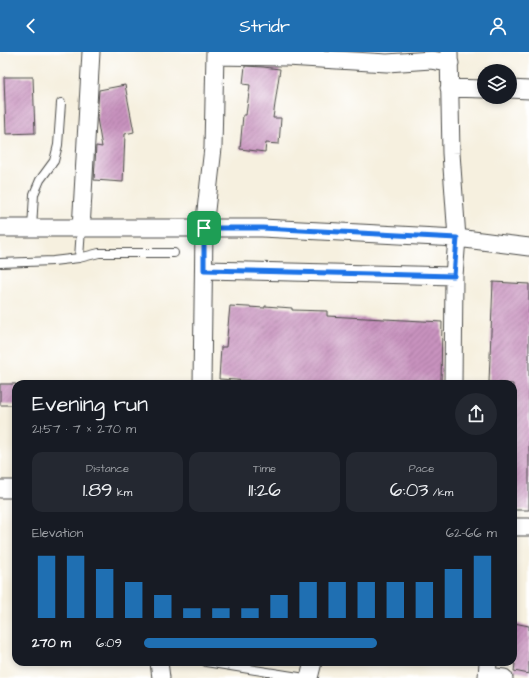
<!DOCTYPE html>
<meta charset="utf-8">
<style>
body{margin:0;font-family:"Architects Daughter",sans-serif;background:#242831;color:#f1f3f6;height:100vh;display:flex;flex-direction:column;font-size:15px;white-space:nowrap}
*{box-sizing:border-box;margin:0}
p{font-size:13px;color:#9ea1a6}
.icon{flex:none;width:22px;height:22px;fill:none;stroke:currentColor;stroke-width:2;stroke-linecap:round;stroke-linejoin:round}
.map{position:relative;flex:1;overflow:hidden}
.drawer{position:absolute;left:12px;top:328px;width:505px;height:286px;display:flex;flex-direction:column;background:#171b24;border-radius:12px;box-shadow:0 2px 6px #0003}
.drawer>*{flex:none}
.fabs{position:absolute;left:477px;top:12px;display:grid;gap:8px}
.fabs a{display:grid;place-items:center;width:40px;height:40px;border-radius:50%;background:#171b24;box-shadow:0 2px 6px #0003;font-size:20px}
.pin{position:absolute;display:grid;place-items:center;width:34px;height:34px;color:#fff;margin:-17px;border-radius:8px;box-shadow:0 2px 6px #0006}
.round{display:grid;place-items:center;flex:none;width:42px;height:42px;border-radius:21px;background:#242831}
.headline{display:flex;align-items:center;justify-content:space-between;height:68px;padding:0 20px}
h1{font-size:22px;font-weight:600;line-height:30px}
.metrics{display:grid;grid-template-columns:repeat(3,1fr);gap:6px;height:68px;padding:4px 20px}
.metrics div{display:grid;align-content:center;border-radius:10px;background:#242831;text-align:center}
.metrics b{font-size:20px;font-weight:600}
.metrics small{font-size:11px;font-weight:400}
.metrics p{font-size:11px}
.chart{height:112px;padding:8px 20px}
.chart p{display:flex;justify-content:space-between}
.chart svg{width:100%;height:72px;margin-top:4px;stroke:#1f6fb2;stroke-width:6}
ul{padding:0 20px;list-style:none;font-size:13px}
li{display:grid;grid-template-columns:64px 48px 1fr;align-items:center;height:30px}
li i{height:10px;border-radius:5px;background:#1f6fb2}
header{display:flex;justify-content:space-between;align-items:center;height:52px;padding:0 20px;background:#1f6fb2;color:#fff;font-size:18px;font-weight:600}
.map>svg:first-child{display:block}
.building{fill:url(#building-hatch)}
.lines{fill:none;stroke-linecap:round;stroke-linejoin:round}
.lane-casing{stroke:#494946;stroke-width:10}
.street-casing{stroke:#494946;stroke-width:19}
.lane{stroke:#fff;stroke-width:8}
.street{stroke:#fff;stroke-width:17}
.route-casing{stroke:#fff;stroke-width:8}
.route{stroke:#1a73e8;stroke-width:5}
</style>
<header><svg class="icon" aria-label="back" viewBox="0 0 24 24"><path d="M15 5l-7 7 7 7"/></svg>Stridr<svg class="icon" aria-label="person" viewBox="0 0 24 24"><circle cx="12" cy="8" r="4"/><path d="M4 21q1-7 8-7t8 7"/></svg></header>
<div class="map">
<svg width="529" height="626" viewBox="0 0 529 626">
<defs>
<pattern id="building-hatch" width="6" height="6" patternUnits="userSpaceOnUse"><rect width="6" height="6" fill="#c892be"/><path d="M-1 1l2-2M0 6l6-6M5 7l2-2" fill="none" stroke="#a3779b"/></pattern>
</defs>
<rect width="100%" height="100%" fill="#fff"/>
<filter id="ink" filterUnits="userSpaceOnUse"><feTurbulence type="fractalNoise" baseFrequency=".025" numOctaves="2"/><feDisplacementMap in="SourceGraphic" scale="8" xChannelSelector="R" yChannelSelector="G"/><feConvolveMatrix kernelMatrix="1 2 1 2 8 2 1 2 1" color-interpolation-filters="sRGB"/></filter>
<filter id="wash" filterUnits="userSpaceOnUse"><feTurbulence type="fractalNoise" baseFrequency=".012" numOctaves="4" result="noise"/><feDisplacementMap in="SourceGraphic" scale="16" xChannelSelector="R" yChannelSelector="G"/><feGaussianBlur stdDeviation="0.9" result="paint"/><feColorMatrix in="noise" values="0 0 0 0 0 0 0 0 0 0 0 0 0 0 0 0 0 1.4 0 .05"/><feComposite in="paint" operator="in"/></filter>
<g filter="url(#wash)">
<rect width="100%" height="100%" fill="#f6f0df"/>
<g id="blocks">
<!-- building -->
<path class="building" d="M 245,14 L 263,15 L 280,17 L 273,66 L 281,66 L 279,92 L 266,91 L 265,100 L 240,97 L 243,63 L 246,63 L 250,33 L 243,32 Z
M 4,25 L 33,25 L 35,81 L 6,82 Z
M 125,33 L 134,80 L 125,82 L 123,130 L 94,128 L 96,94 L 102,95 L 97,66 L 99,38 Z
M 493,230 L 529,232 L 529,458 L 513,458 L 513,332 L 489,330 Z
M 230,254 L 265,256 L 265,254 L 292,256 L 292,258 L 327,259 L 327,264 L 442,270 L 441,332 L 280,332 L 280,331 L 219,327 L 221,295 L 226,295 Z
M 0,332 L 16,332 L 16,353 L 0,353 Z
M 514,571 L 529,574 L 529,622 L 514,619 L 515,612 L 513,612 L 513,580 Z"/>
</g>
</g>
<g filter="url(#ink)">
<use href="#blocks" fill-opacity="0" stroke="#494946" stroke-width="1"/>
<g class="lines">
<defs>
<path id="lane" d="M 32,176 L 34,142 L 40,128 L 54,109 L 58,93 L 61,51
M 79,206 L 81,177
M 0,211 L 53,209 L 79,206 L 99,201 L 174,201
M 206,610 L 305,626"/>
<path id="street" d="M 449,0 L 451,101 L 457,186 L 454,224 L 453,332
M 215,4 L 287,5 L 387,11 L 431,8 L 450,11
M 449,36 L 484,37
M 510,37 L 529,38
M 0,176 L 262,176 L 457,186 L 529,195
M 81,177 L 91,0
M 204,218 L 454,224
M 202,332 L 204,176 L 213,96 L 215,0
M 0,437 L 16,437
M 513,475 L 529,475
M 159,610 L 161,626
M 487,624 L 504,626
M 309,626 L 313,610
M 487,626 L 488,610"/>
</defs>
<!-- lane casing -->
<use href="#lane" class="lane-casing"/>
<!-- street casing -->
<use href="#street" class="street-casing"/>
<!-- lane -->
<use href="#lane" class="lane"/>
<!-- street -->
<use href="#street" class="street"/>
</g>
</g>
<g class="lines" filter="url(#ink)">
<defs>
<path id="route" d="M 204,176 L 262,176 L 457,186 L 454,224 L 204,218 Z"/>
</defs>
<!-- route casing -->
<use href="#route" class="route-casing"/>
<!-- route -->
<use href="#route" class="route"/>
</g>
</svg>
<div class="fabs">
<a><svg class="icon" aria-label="layers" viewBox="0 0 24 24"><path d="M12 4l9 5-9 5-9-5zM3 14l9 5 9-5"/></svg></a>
</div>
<div class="pin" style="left:204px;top:176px;background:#1e9e55"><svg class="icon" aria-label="arrive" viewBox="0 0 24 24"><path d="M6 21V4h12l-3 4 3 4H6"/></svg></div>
<section class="drawer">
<div class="headline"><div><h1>Evening run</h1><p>21:57 · 7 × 270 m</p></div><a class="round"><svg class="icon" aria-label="share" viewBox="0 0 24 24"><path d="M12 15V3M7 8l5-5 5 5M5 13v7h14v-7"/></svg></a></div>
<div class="metrics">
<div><p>Distance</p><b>1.89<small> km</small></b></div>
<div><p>Time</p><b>11:26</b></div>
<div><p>Pace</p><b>6:03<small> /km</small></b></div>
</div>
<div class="chart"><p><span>Elevation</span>62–66 m</p>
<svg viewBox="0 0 160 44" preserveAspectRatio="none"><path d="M5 44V6M15 44V6M25 44V14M35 44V22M45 44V30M55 44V38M65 44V38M75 44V38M85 44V30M95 44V22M105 44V22M115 44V22M125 44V22M135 44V22M145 44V14M155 44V6"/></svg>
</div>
<ul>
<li><b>270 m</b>6:09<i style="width:66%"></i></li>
</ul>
</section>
</div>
